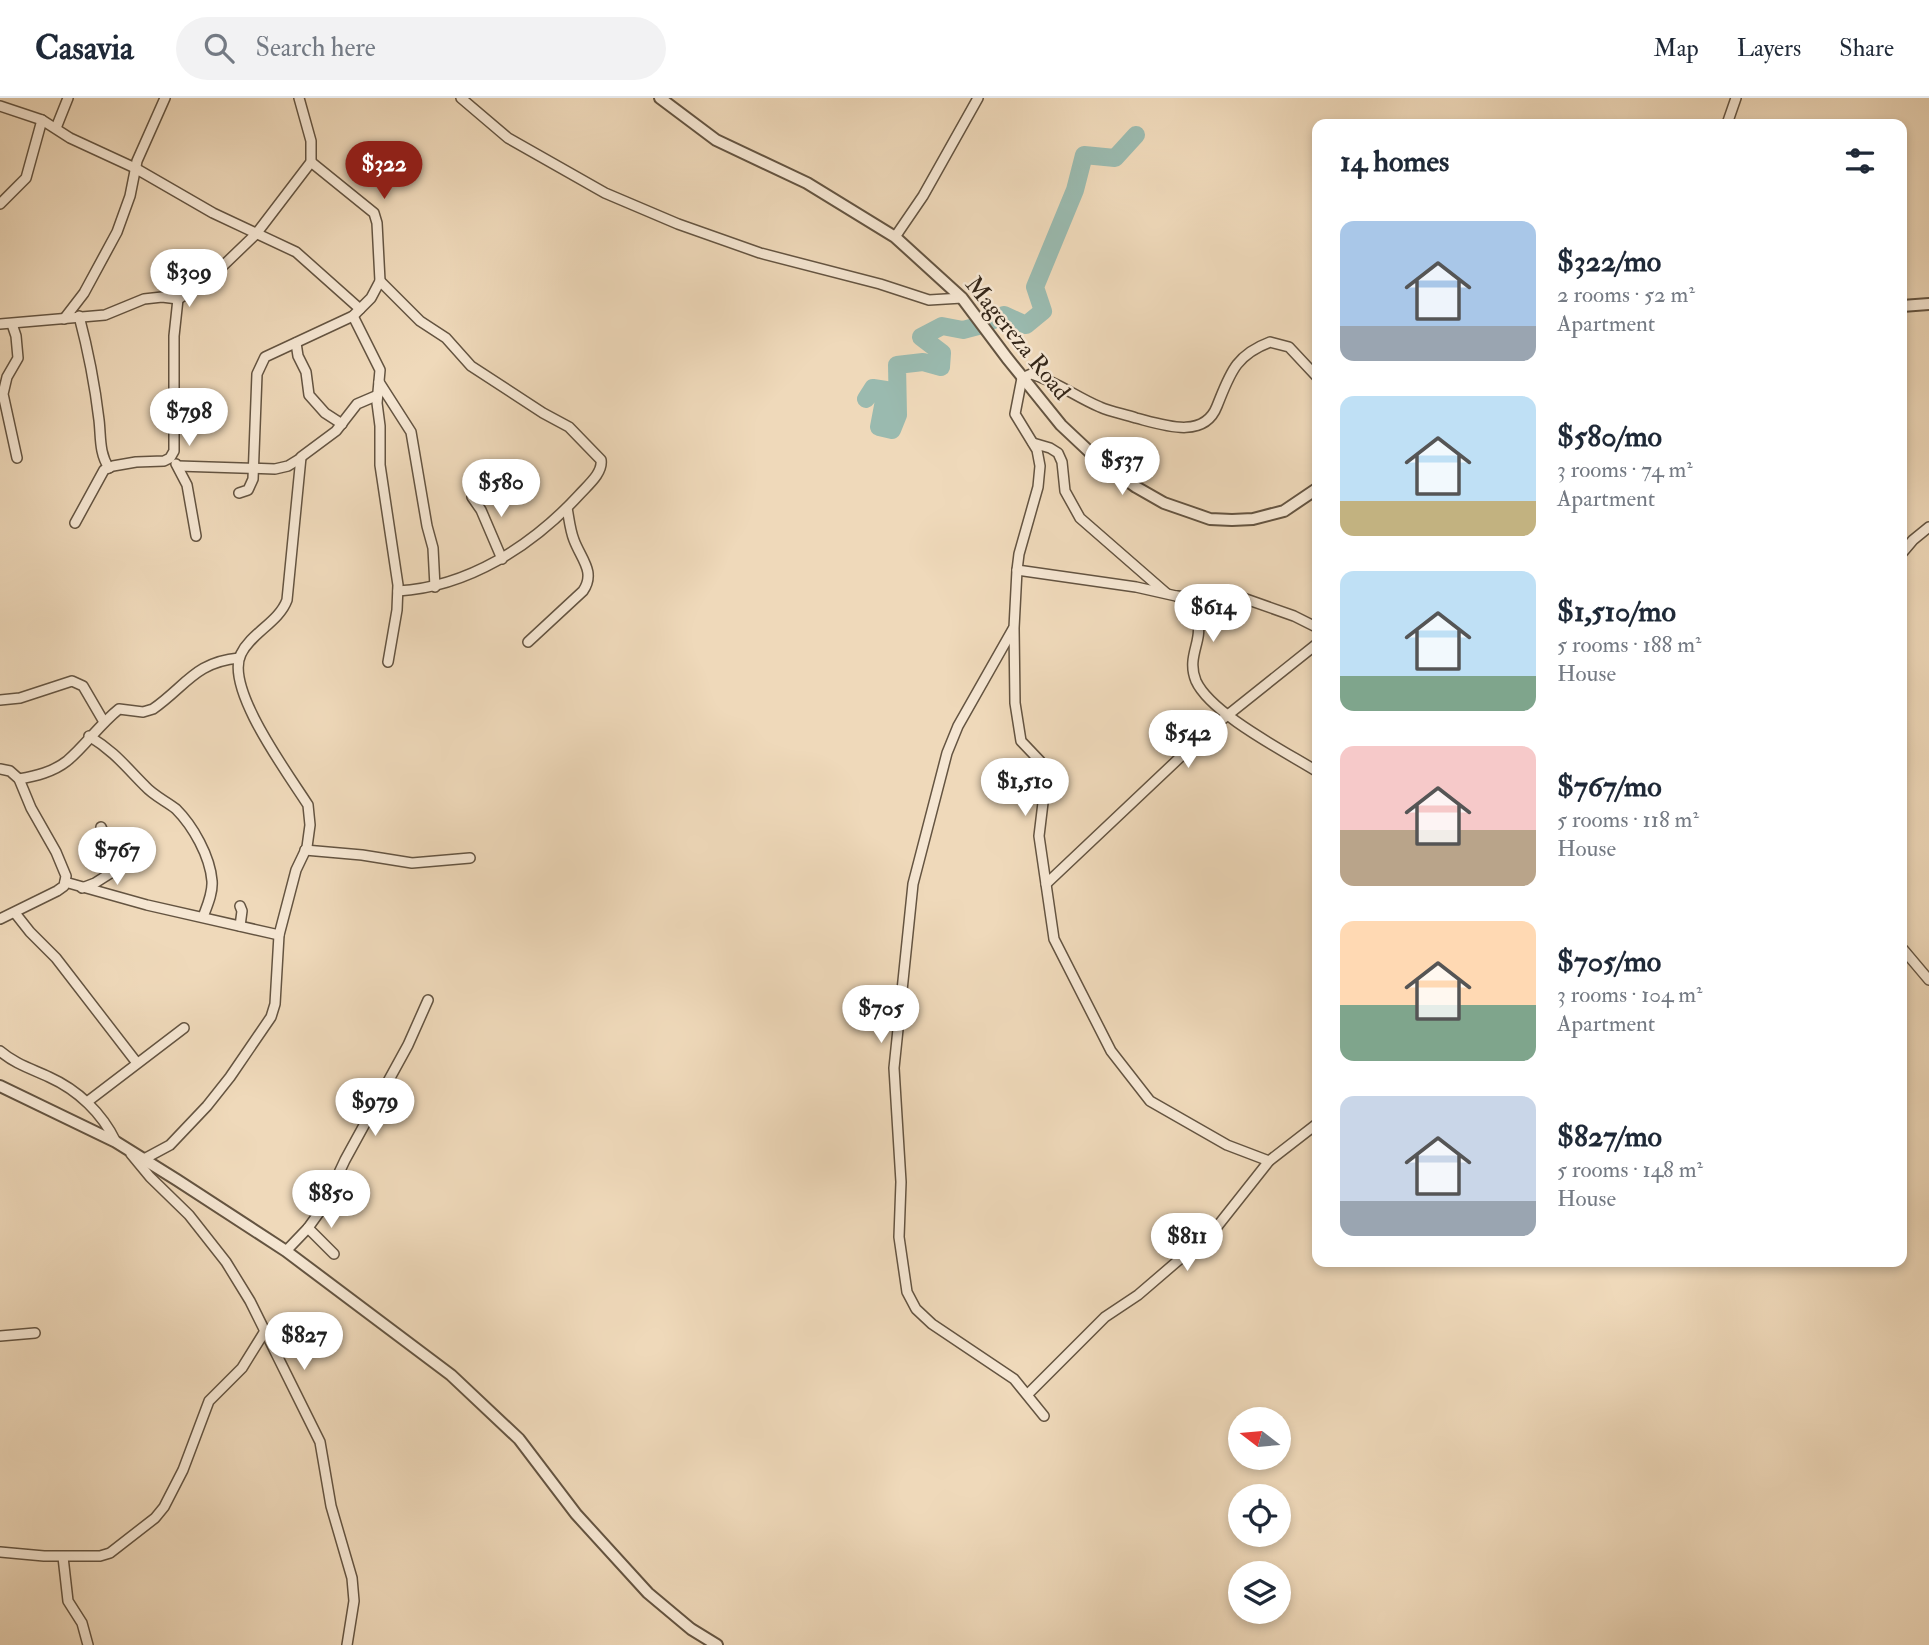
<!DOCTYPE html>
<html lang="en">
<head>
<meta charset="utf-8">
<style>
	:root { --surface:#fff; --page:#f2f2f3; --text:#1f2937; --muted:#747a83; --line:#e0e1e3; --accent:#8f2418 }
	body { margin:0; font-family:"IM FELL Double Pica",serif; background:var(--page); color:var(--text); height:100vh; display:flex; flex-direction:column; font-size:26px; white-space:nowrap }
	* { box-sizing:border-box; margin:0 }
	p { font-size:23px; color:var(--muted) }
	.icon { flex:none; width:38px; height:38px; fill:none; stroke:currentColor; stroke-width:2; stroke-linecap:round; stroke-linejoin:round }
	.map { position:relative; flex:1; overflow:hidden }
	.sheet { position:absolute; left:1312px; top:21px; width:595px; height:1148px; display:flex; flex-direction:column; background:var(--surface); border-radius:14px; box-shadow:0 4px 10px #0003 }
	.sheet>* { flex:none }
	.needle { width:46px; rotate:286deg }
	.fabs { position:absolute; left:1228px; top:1309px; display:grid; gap:14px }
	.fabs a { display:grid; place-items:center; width:63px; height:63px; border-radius:50%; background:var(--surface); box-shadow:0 4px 10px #0003; font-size:35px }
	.price { position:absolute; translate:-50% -60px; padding:0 16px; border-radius:24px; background:#fff; color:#222; font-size:23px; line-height:46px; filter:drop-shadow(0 2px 4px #0008) }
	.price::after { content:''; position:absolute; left:50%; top:42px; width:21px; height:16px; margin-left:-10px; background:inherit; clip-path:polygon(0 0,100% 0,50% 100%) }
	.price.selected { background:var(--accent); color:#fff }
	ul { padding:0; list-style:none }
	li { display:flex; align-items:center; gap:21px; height:175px; padding:0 28px }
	li span { display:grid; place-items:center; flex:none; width:196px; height:140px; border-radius:14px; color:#555 }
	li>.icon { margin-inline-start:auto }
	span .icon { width:84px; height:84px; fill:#fffc; stroke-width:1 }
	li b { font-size:30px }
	h2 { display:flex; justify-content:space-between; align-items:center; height:84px; padding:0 28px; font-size:30px }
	header { display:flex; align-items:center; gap:42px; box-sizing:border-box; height:98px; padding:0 35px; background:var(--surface); border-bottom:2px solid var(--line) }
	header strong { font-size:33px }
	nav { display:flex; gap:38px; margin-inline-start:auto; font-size:24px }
	.search { width:490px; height:63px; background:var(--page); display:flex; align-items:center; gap:18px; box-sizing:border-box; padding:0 24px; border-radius:38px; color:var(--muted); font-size:26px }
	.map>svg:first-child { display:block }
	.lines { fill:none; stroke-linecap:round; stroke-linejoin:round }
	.river { stroke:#9abaaf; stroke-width:18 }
	.minor-casing { stroke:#645441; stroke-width:12 }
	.tertiary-casing { stroke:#645441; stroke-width:14 }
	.minor { stroke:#f5e6d2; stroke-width:9 }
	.tertiary { stroke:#f5e6d2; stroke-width:10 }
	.labels { text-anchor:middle; stroke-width:5; stroke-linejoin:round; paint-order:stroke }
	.street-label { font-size:24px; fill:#352719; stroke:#f5e6d2 }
</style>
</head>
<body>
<header>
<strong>Casavia</strong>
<div class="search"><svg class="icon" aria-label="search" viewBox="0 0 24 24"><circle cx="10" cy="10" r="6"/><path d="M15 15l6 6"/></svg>Search here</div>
<nav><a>Map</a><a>Layers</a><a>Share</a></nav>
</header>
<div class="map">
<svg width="1929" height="1547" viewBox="0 0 1929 1547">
	<rect width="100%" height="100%" fill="#efd9ba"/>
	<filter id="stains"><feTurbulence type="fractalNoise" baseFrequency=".00286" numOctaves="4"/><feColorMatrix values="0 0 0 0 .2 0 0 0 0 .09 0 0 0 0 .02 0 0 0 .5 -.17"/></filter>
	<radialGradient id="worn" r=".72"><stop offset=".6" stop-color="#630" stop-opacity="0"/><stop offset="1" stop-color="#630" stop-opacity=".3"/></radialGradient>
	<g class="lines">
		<path class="river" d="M866 301 873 290 886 292 879 329 892 332 898 317 897 267 923 264 941 269 942 255 921 239 942 228 963 232 982 227 1004 217 1026 227 1043 213 1035 189 1075 92 1084 57 1115 60 1136 37"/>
		<g class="minor-casing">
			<g id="minor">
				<path d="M461 0 508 40 605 95 678 126 760 155 880 186 929 202 962 200"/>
				<path d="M0 8 42 22 70 40 135 70 213 115 296 154 360 211"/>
				<path d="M1727 26 1736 0"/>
				<path d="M56 30 68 0"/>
				<path d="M0 106 26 80 42 22"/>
				<path d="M895 139 923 98 978 0"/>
				<path d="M380 183 420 223 446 240 471 268 543 315 569 329 601 362C603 375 588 387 579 397 532 448 468 489 398 493"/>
				<path d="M79 218C88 252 95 288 99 322 101 339 99 355 109 370"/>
				<path d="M353 218 380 272 377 305 380 328V367L398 487 397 512 388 564"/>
				<path d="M64 221 84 195 117 134 130 98 137 63 165 0"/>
				<path d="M0 226 105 217 144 201 162 199 178 201 204 186 256 136 311 64V43L299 0"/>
				<path d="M12 226 16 238 18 260 7 279 3 296 17 360"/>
				<path d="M296 245 298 258 306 274 309 297 325 315 342 326"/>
				<path d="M379 284 411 334 427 428 433 450 435 489"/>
				<path d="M1033 345 1050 350 1058 355 1062 364 1065 393 1080 420 1166 495"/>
				<path d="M176 366 187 387 196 438"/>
				<path d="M178 368 275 371 288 368 301 360"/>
				<path d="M239 395 248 392 253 381 257 276 265 259 353 218 371 200 380 183 377 125 374 115 311 64"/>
				<path d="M472 399 481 412 502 461"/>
				<path d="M75 425 104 372 113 368 136 364 164 363 170 360 174 353V238L178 201"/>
				<path d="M1902 455 1913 442 1929 429"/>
				<path d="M1017 472 1136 489 1176 498 1243 500 1294 518 1318 530"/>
				<path d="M1177 498C1221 532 1182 549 1196 583 1211 616 1286 654 1318 674"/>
				<path d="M1013 531 958 628 947 655 913 786 894 970 901 1084 899 1139 907 1194 916 1211 932 1226 1014 1281 1044 1318"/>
				<path d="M528 544 583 493C596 474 581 461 574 442 570 432 569 420 567 410"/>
				<path d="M0 602 20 600 72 583 83 588 104 624"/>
				<path d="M89 638C115 654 125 668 145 688 154 698 166 703 176 711 193 728 210 758 212 783 213 795 207 808 203 819"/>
				<path d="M0 671 10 673 19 681 31 710 56 754 66 778 64 788 57 793 0 821"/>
				<path d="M19 681C36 678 53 674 67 663 85 648 99 627 119 611L143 614 153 611C186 588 195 564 239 560"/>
				<path d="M101 729 119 770"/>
				<path d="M305 752 362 757 412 765 470 760"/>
				<path d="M65 784 147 807 279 837"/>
				<path d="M1046 786 1209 632 1318 545"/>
				<path d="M82 790 95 785 139 757"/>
				<path d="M240 808 242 813 240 828"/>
				<path d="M15 815 30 834 56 860 137 965"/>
				<path d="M1902 850 1929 882"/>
				<path d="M0 953C15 966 32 971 49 979 78 992 102 1015 116 1044"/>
				<path d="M87 1004 184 930"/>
				<path d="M131 1056 150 1079 189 1117 226 1164 250 1203 320 1344 331 1408 352 1480 354 1503 347 1547"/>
				<path d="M144 1061 170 1047 207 1008 230 979 271 919 275 906 279 837 296 772 307 749 310 727 308 707C289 677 224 590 241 556 251 535 279 524 287 502L301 359 336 333 357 306 378 297"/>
				<path d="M1269 1063 1227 1047 1150 1003 1111 953 1054 841 1039 738 1045 688 1044 672 1040 663 1021 643 1015 605 1014 530 1017 472 1019 456 1038 389 1040 368 1037 352 1015 316 1022 280 1031 276C1056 283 1076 299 1100 309 1111 314 1124 316 1136 320 1163 327 1204 342 1217 308 1230 276 1235 257 1270 244L1289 249 1318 280"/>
				<path d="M308 1130 334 1156"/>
				<path d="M286 1153 308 1130 323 1109 345 1062 408 947 428 902"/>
				<path d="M0 1238 35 1235"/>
				<path d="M1028 1296 1105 1219 1138 1197 1216 1130 1269 1063 1318 1025"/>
				<path d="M0 1454 44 1458H100L110 1455 155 1420 164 1409 183 1372 209 1303 242 1270 265 1233"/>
				<path d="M63 1459 68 1503 82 1525 88 1547"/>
			</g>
		</g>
		<g class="tertiary-casing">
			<g id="tertiary">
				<path d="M660 0 716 42 807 85 895 139 962 200 1007 260 1061 327 1094 358 1136 389 1164 405 1190 414 1210 421 1232 422 1253 421 1284 413 1318 390"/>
				<path d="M1902 208 1929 206"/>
				<path d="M0 988 116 1044 177 1082 286 1153 451 1277 519 1341 576 1416 648 1495 691 1531 717 1547"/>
			</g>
		</g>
		<use href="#minor" class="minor"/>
		<use href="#tertiary" class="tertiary"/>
	</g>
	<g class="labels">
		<g class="street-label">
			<text transform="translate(1018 240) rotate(51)" y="8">Magereza Road</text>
		</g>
	</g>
	<rect width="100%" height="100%" filter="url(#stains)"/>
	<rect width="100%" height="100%" fill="url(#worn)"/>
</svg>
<div class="fabs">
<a><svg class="needle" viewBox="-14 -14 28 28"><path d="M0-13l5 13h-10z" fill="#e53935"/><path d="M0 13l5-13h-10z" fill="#747a83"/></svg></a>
<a><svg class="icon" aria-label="locate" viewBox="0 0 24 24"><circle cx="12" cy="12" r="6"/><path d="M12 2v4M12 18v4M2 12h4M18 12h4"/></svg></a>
<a><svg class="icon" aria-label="layers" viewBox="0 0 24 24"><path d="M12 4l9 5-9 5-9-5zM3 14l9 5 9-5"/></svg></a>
</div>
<b class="price selected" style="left:384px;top:103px">$322</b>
<b class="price" style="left:189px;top:211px">$309</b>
<b class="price" style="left:189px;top:350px">$798</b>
<b class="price" style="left:1122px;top:399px">$537</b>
<b class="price" style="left:501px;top:421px">$580</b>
<b class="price" style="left:1213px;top:546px">$614</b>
<b class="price" style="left:1188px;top:672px">$542</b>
<b class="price" style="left:1025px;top:720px">$1,510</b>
<b class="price" style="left:117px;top:789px">$767</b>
<b class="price" style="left:881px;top:947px">$705</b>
<b class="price" style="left:375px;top:1040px">$979</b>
<b class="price" style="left:331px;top:1132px">$850</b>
<b class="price" style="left:1187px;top:1175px">$811</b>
<b class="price" style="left:304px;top:1274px">$827</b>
<section class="sheet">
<h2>14 homes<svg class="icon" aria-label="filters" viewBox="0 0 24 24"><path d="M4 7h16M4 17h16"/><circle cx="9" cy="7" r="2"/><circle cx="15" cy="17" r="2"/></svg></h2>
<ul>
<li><span style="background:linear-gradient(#a9c7e8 75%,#9aa5b1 0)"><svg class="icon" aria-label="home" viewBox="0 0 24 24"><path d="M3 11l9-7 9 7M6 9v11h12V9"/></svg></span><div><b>$322/mo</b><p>2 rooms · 52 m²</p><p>Apartment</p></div></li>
<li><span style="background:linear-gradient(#bfe0f5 75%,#c2b280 0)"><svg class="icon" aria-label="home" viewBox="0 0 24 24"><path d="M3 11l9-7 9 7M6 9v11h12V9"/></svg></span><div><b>$580/mo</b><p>3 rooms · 74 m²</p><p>Apartment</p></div></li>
<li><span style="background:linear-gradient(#bfe0f5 75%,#7fa58c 0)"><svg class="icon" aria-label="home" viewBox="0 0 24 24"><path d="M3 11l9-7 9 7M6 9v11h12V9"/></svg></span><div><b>$1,510/mo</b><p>5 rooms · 188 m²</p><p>House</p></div></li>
<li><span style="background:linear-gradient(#f6c9c9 60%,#b9a48a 0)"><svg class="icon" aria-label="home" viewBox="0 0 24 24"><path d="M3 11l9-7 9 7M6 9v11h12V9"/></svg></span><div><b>$767/mo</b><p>5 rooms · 118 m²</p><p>House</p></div></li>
<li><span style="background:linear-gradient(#ffd9b3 60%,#7fa58c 0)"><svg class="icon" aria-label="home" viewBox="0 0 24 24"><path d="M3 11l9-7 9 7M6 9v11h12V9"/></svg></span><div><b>$705/mo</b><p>3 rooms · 104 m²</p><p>Apartment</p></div></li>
<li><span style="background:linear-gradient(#c9d6e8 75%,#9aa5b1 0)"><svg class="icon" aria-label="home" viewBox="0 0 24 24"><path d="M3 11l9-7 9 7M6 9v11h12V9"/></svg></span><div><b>$827/mo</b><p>5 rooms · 148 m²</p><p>House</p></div></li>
</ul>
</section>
</div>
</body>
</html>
